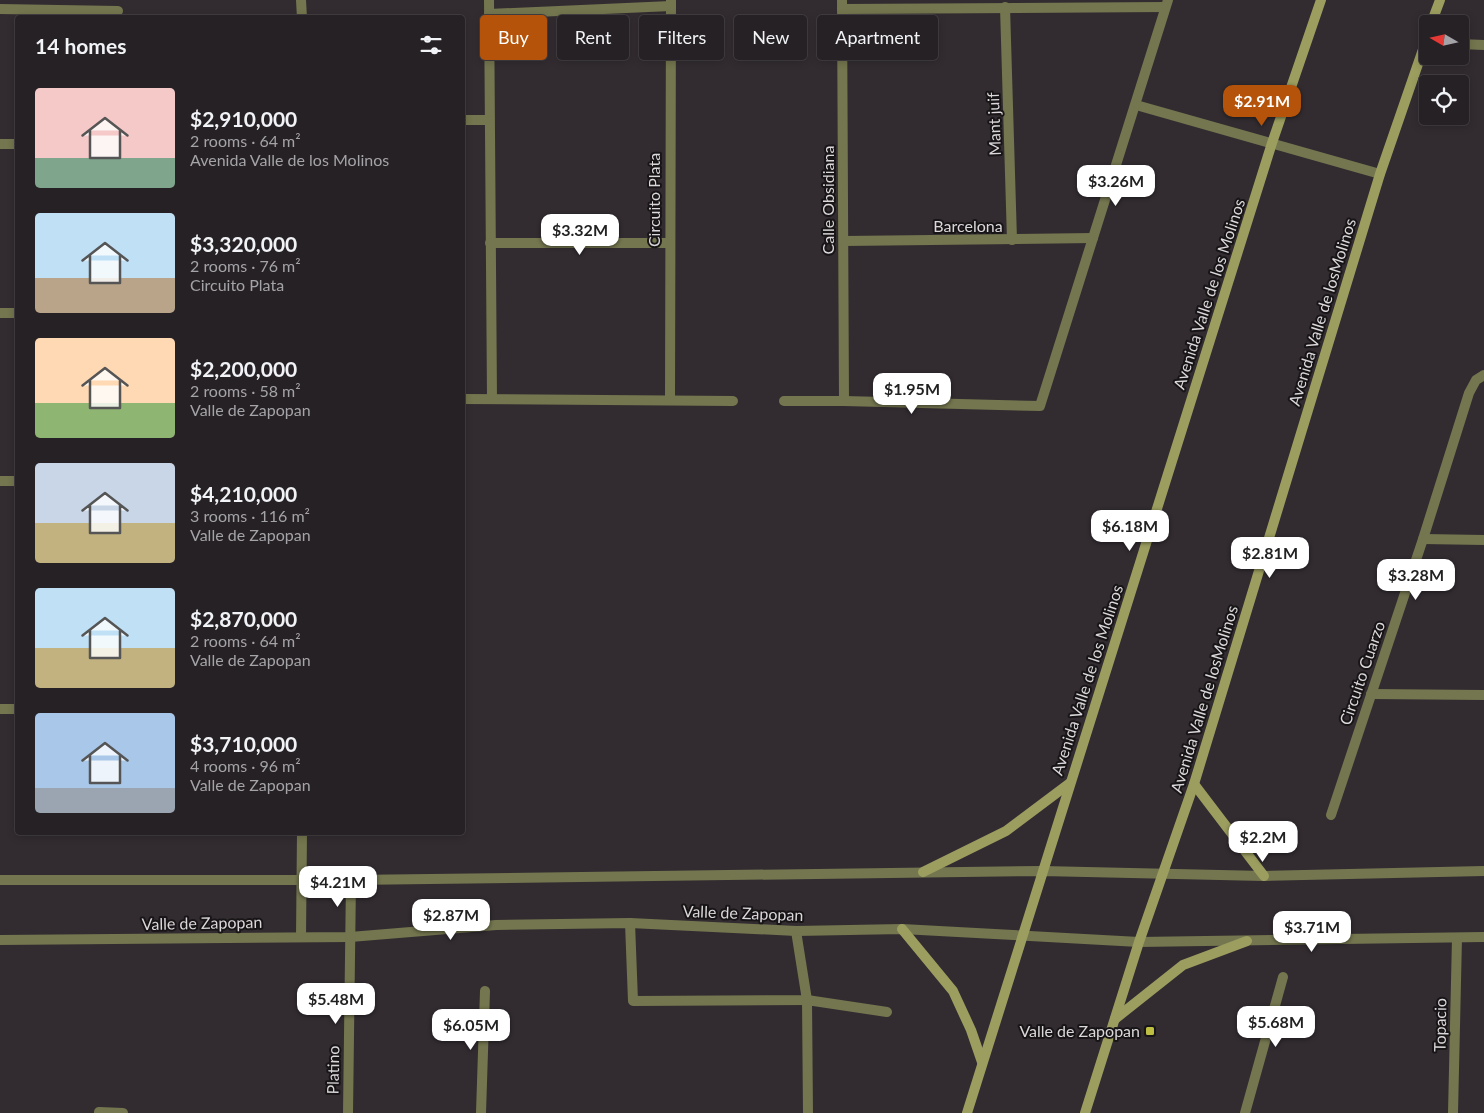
<!DOCTYPE html>
<html lang="en">
<head>
<meta charset="utf-8">
<style>
	:root { --surface:#262125; --page:#322e32; --text:#f1f3f6; --muted:#a4a3a7; --line:#423e42; --accent:#b45309 }
	body { margin:0; font-family:Lato,sans-serif; background:var(--page); color:var(--text); height:100vh; display:flex; flex-direction:column; font-size:19px; white-space:nowrap }
	* { box-sizing:border-box; margin:0 }
	p { font-size:16px; color:var(--muted) }
	.icon { flex:none; width:28px; height:28px; fill:none; stroke:currentColor; stroke-width:2; stroke-linecap:round; stroke-linejoin:round }
	.map { position:relative; flex:1; overflow:hidden }
	.panel { position:absolute; left:15px; top:15px; width:450px; height:820px; display:flex; flex-direction:column; background:var(--surface); border-radius:5px; box-shadow:0 2px 8px #0003,0 0 0 1px var(--line) }
	.panel>* { flex:none }
	.hud { position:absolute; left:480px; top:15px; width:475px; height:45px; display:flex; gap:10px }
	.needle { width:32px; rotate:279deg }
	.controls { position:absolute; left:1419px; top:15px; display:grid; gap:10px }
	.controls a { display:grid; place-items:center; width:50px; height:50px; border-radius:5px; background:var(--surface); box-shadow:0 2px 8px #0003,0 0 0 1px var(--line); font-size:25px }
	.price { position:absolute; translate:-50% -42px; padding:0 11px; border-radius:10px; background:#fff; color:#222; font-size:16px; line-height:32px; filter:drop-shadow(0 1px 2px #0008) }
	.price::after { content:''; position:absolute; left:50%; top:30px; width:15px; height:11px; margin-left:-8px; background:inherit; clip-path:polygon(0 0,100% 0,50% 100%) }
	.price.active { background:var(--accent); color:#fff }
	ul { padding:0; list-style:none }
	li { display:flex; align-items:center; gap:15px; height:125px; padding:0 20px }
	li span { display:grid; place-items:center; flex:none; width:140px; height:100px; border-radius:5px; color:#555 }
	li>.icon { margin-inline-start:auto }
	span .icon { width:60px; height:60px; fill:#fffc; stroke-width:1 }
	li b { font-size:21px }
	h2 { display:flex; justify-content:space-between; align-items:center; height:60px; padding:0 20px; font-size:21px }
	.chip { padding:0 18px; border-radius:5px; background:var(--surface); box-shadow:0 2px 8px #0003,0 0 0 1px var(--line); font-size:18px; line-height:45px }
	.chip.active { background:var(--accent); color:#fff }
	.map>svg:first-child { display:block }
	.lines { fill:none; stroke-linecap:round; stroke-linejoin:round }
	.lane { stroke:#74764f; stroke-width:10 }
	.street { stroke:#74764f; stroke-width:10 }
	.secondary { stroke:#9c9e5f; stroke-width:10 }
	.poi-dot { fill:#bebf42; stroke:#181517; stroke-width:2 }
	.labels { text-anchor:middle; stroke-width:4; stroke-linejoin:round; paint-order:stroke }
	.street-label { font-size:16px; fill:#dbd7da; stroke:#181517 }
	.poi-label { font-size:16px; fill:#dbd7da; stroke:#181517; text-anchor:end }
</style>
</head>
<body>
<div class="map">
<svg width="1484" height="1113" viewBox="0 0 1484 1113">
	<rect width="100%" height="100%" fill="#322c31"/>
	<g class="lines">
		<g class="lane">
			<path d="M1460 44 1484 45"/>
			<path d="M630 923 633 1001 807 1000 796 931"/>
			<path d="M808 1113 807 1000 887 1012"/>
		</g>
		<g class="street">
			<path d="M301 0 302 18"/>
			<path d="M489 0 492 399"/>
			<path d="M842 0 844 401"/>
			<path d="M1005 7 1012 240"/>
			<path d="M0 9 118 11"/>
			<path d="M842 9 1165 7"/>
			<path d="M489 14 671 6"/>
			<path d="M1136 105 1380 174"/>
			<path d="M462 120H488"/>
			<path d="M0 144H18"/>
			<path d="M844 241 1093 238"/>
			<path d="M490 243H669"/>
			<path d="M0 313H18"/>
			<path d="M462 399 733 401"/>
			<path d="M670 400 671 0"/>
			<path d="M784 401H844L1040 406 1168 0"/>
			<path d="M0 481H18"/>
			<path d="M1423 539 1484 540"/>
			<path d="M1371 694 1484 695"/>
			<path d="M0 709H18"/>
			<path d="M1331 815 1423 539 1469 393 1476 380 1484 375"/>
			<path d="M0 880H351L1042 871 1264 876 1484 871"/>
			<path d="M301 937 302 832"/>
			<path d="M0 940 350 937 496 925 630 923 796 931 902 929 1139 942 1484 937"/>
			<path d="M99 1112 123 1113"/>
			<path d="M348 1113 351 880"/>
			<path d="M481 1113 485 991"/>
			<path d="M1245 1113 1283 977"/>
			<path d="M1453 1113 1457 938"/>
		</g>
		<g class="secondary">
			<path d="M1431 24 1440 0"/>
			<path d="M1194 784 1264 876"/>
			<path d="M923 872 1006 831 1070 783"/>
			<path d="M902 929 953 991 971 1030 982 1062"/>
			<path d="M1115 1019 1183 965 1247 941"/>
			<path d="M967 1113 1272 143 1321 0"/>
			<path d="M1085 1113 1139 942 1194 784 1380 174 1428 35"/>
		</g>
	</g>
	<rect class="poi-dot" x="1145" y="1026" width="10" height="10" rx="2.5"/>
	<g class="labels">
		<g class="street-label">
			<text transform="translate(994 124) rotate(-92)" y="6">Mant juif</text>
			<text transform="translate(654 200) rotate(-90)" y="6">Circuito Plata</text>
			<text transform="translate(828 200) rotate(-90)" y="6">Calle Obsidiana</text>
			<text x="968" y="232">Barcelona</text>
			<text transform="translate(1209 294) rotate(-72)" y="6">Avenida Valle de los Molinos</text>
			<text transform="translate(1322 312) rotate(-73)" y="6">Avenida Valle de losMolinos</text>
			<text transform="translate(1362 673) rotate(-71)" y="6">Circuito Cuarzo</text>
			<text transform="translate(1087 680) rotate(-72)" y="6">Avenida Valle de los Molinos</text>
			<text transform="translate(1204 699) rotate(-73)" y="6">Avenida Valle de losMolinos</text>
			<text transform="translate(743 913) rotate(2)" y="6">Valle de Zapopan</text>
			<text transform="translate(202 923) rotate(-1)" y="6">Valle de Zapopan</text>
			<text transform="translate(1440 1025) rotate(-89)" y="6">Topacio</text>
			<text transform="translate(333 1070) rotate(-89)" y="6">Platino</text>
		</g>
		<g class="poi-label">
			<text x="1140" y="1037">Valle de Zapopan</text>
		</g>
	</g>
</svg>
<div class="controls">
<a><svg class="needle" viewBox="-14 -14 28 28"><path d="M0-13l5 13h-10z" fill="#e53935"/><path d="M0 13l5-13h-10z" fill="#a4a3a7"/></svg></a>
<a><svg class="icon" aria-label="locate" viewBox="0 0 24 24"><circle cx="12" cy="12" r="6"/><path d="M12 2v4M12 18v4M2 12h4M18 12h4"/></svg></a>
</div>
<b class="price active" style="left:1262px;top:127px">$2.91M</b>
<b class="price" style="left:1116px;top:207px">$3.26M</b>
<b class="price" style="left:580px;top:256px">$3.32M</b>
<b class="price" style="left:912px;top:415px">$1.95M</b>
<b class="price" style="left:1130px;top:552px">$6.18M</b>
<b class="price" style="left:1270px;top:579px">$2.81M</b>
<b class="price" style="left:1416px;top:601px">$3.28M</b>
<b class="price" style="left:1263px;top:863px">$2.2M</b>
<b class="price" style="left:338px;top:908px">$4.21M</b>
<b class="price" style="left:451px;top:941px">$2.87M</b>
<b class="price" style="left:1312px;top:953px">$3.71M</b>
<b class="price" style="left:336px;top:1025px">$5.48M</b>
<b class="price" style="left:1276px;top:1048px">$5.68M</b>
<b class="price" style="left:471px;top:1051px">$6.05M</b>
<div class="hud">
<a class="chip active">Buy</a>
<a class="chip">Rent</a>
<a class="chip">Filters</a>
<a class="chip">New</a>
<a class="chip">Apartment</a>
</div>
<section class="panel">
<h2>14 homes<svg class="icon" aria-label="filters" viewBox="0 0 24 24"><path d="M4 7h16M4 17h16"/><circle cx="9" cy="7" r="2"/><circle cx="15" cy="17" r="2"/></svg></h2>
<ul>
<li><span style="background:linear-gradient(#f6c9c9 70%,#7fa58c 0)"><svg class="icon" aria-label="home" viewBox="0 0 24 24"><path d="M3 11l9-7 9 7M6 9v11h12V9"/></svg></span><div><b>$2,910,000</b><p>2 rooms · 64 m²</p><p>Avenida Valle de los Molinos</p></div></li>
<li><span style="background:linear-gradient(#bfe0f5 65%,#b9a48a 0)"><svg class="icon" aria-label="home" viewBox="0 0 24 24"><path d="M3 11l9-7 9 7M6 9v11h12V9"/></svg></span><div><b>$3,320,000</b><p>2 rooms · 76 m²</p><p>Circuito Plata</p></div></li>
<li><span style="background:linear-gradient(#ffd9b3 65%,#8fb573 0)"><svg class="icon" aria-label="home" viewBox="0 0 24 24"><path d="M3 11l9-7 9 7M6 9v11h12V9"/></svg></span><div><b>$2,200,000</b><p>2 rooms · 58 m²</p><p>Valle de Zapopan</p></div></li>
<li><span style="background:linear-gradient(#c9d6e8 60%,#c2b280 0)"><svg class="icon" aria-label="home" viewBox="0 0 24 24"><path d="M3 11l9-7 9 7M6 9v11h12V9"/></svg></span><div><b>$4,210,000</b><p>3 rooms · 116 m²</p><p>Valle de Zapopan</p></div></li>
<li><span style="background:linear-gradient(#bfe0f5 60%,#c2b280 0)"><svg class="icon" aria-label="home" viewBox="0 0 24 24"><path d="M3 11l9-7 9 7M6 9v11h12V9"/></svg></span><div><b>$2,870,000</b><p>2 rooms · 64 m²</p><p>Valle de Zapopan</p></div></li>
<li><span style="background:linear-gradient(#a9c7e8 75%,#9aa5b1 0)"><svg class="icon" aria-label="home" viewBox="0 0 24 24"><path d="M3 11l9-7 9 7M6 9v11h12V9"/></svg></span><div><b>$3,710,000</b><p>4 rooms · 96 m²</p><p>Valle de Zapopan</p></div></li>
</ul>
</section>
</div>
</body>
</html>
